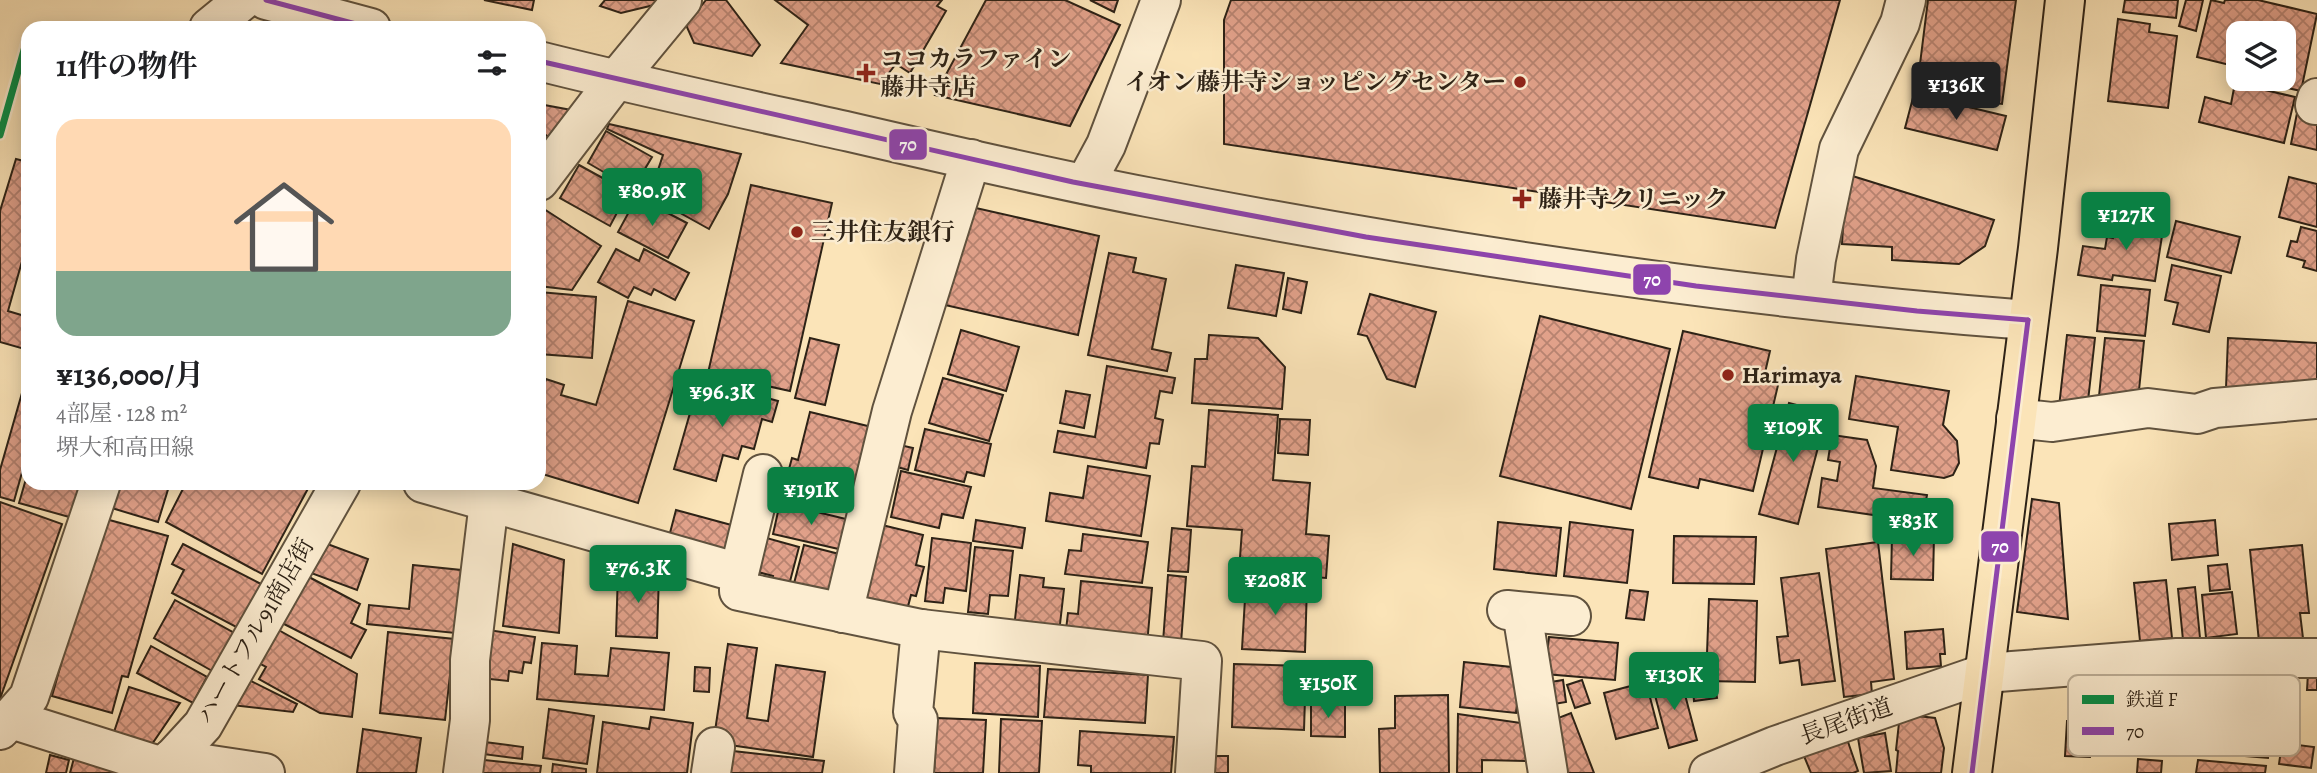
<!DOCTYPE html>
<html lang="ja">
<head>
<meta charset="utf-8">
<style>
	:root { --surface:#fff; --page:#f2f2f2; --text:#202124; --muted:#757577; --accent:#0b8043 }
	body { margin:0; font-family:Alegreya,"Noto Serif JP",serif; background:var(--page); color:var(--text); height:100vh; display:flex; flex-direction:column; font-size:26px; white-space:nowrap }
	* { box-sizing:border-box; margin:0 }
	p { font-size:23px; color:var(--muted) }
	.icon { flex:none; width:38px; height:38px; fill:none; stroke:currentColor; stroke-width:2; stroke-linecap:round; stroke-linejoin:round }
	.map { position:relative; flex:1; overflow:hidden }
	.details { position:absolute; left:21px; top:21px; width:525px; height:469px; display:flex; flex-direction:column; background:var(--surface); border-radius:21px; box-shadow:0 4px 18px #0003 }
	.details>* { flex:none }
	.fabs { position:absolute; left:2226px; top:21px; display:grid; gap:14px }
	.fabs a { display:grid; place-items:center; width:70px; height:70px; border-radius:14px; background:var(--surface); box-shadow:0 4px 18px #0003; font-size:35px }
	.price { position:absolute; translate:-50% -60px; padding:0 16px; border-radius:7px; background:var(--accent); color:#fff; font-size:23px; line-height:46px; filter:drop-shadow(0 2px 4px #0008) }
	.price::after { content:''; position:absolute; left:50%; top:42px; width:21px; height:16px; margin-left:-10px; background:inherit; clip-path:polygon(0 0,100% 0,50% 100%) }
	.price.on { background:#222; color:#fff }
	ul { padding:0; list-style:none }
	li { display:grid; align-content:center; gap:14px; height:371px; padding:0 35px }
	li span { display:grid; place-items:center; height:217px; border-radius:21px; color:#555 }
	li>.icon { margin-inline-start:auto }
	span .icon { width:126px; height:126px; fill:#fffc; stroke-width:1 }
	li b { font-size:30px }
	h2 { display:flex; justify-content:space-between; align-items:center; height:84px; padding:0 35px; font-size:30px }
	.map>svg:first-child { display:block }
	.building { fill:url(#building-cross-hatch); stroke:#2d2216; stroke-width:2 }
	.lines { fill:none; stroke-linecap:round; stroke-linejoin:round }
	.minor-casing { stroke:#60523e; stroke-width:42 }
	.tertiary-casing { stroke:#60523e; stroke-width:42 }
	.primary-casing { stroke:#2d2216; stroke-width:42 }
	.minor { stroke:#fcedd1; stroke-width:38 }
	.tertiary { stroke:#fcedd1; stroke-width:38 }
	.primary { stroke:#fbe4b8; stroke-width:38 }
	.bus-1-casing { stroke:#fcedd1; stroke-width:10 }
	.bus-1 { stroke:#8e44ad; stroke-width:5 }
	.rail-1-casing { stroke:#fcedd1; stroke-width:12 }
	.rail-1 { stroke:#028e46; stroke-width:7 }
	.poi-dot { fill:#8f2418; stroke:#fcedd1; stroke-width:2.5 }
	.labels { text-anchor:middle; stroke-width:5; stroke-linejoin:round; paint-order:stroke }
	.poi-label { font-size:24px; font-weight:bold; fill:#2d2216; stroke:#fcedd1; text-anchor:start }
	.street-label { font-size:24px; fill:#2d2216; stroke:#fcedd1 }
	.key { fill:#fcedd1; stroke:#beb099; stroke-width:2 }
	.key-label { font-size:19px; fill:#2d2216 }
	.line-badge { stroke:#fcedd1; stroke-width:2.5 }
	.badge-label { font-size:19px; text-anchor:middle; font-weight:bold; fill:#fff }
</style>
</head>
<body>
<div class="map">
<svg width="2317" height="773" viewBox="0 0 2317 773">
	<defs>
		<pattern id="building-cross-hatch" width="8" height="8" patternUnits="userSpaceOnUse" patternTransform="scale(1.75)"><rect width="8" height="8" fill="#e1a18a"/><path d="M0 0l8 8M0 8l8-8" fill="none" stroke="#b78370"/></pattern>
	</defs>
	<rect width="100%" height="100%" fill="#fbe4b8"/>
	<filter id="stains"><feTurbulence type="fractalNoise" baseFrequency=".00286" numOctaves="4"/><feColorMatrix values="0 0 0 0 .2 0 0 0 0 .09 0 0 0 0 .02 0 0 0 .5 -.17"/></filter>
	<radialGradient id="worn" r=".72"><stop offset=".6" stop-color="#630" stop-opacity="0"/><stop offset="1" stop-color="#630" stop-opacity=".3"/></radialGradient>
	<g class="building">
		<path d="M484 0H534L532 10Z"/>
		<path d="M605 0H661L658 4 621 13 600 6Z"/>
		<path d="M706 0H726L760 45 752 56 694 43 686 25Z"/>
		<path d="M775 0H942L937 6 946 11 910 73 896 64 880 84 781 63 808 25Z"/>
		<path d="M986 0H1065L1120 25 1070 126 935 95Z"/>
		<path d="M1090 0H1118L1114 12Z"/>
		<path d="M1231 0H1840L1775 228 1224 144V20Z"/>
		<path d="M1928 0H2016L2002 104 1938 96 1940 83 1918 80Z"/>
		<path d="M2125 0H2178L2176 18 2123 12Z"/>
		<path d="M2186 0H2203L2196 31 2179 26Z"/>
		<path d="M2211 0 2224 3 2225 0H2258L2317 14 2301 91 2248 79H2284V33H2238V67L2197 57Z"/>
		<path d="M2118 19 2150 24 2149 32 2177 36 2168 108 2108 101Z"/>
		<path d="M2235 83 2295 97 2284 143 2199 122 2205 97 2231 104Z"/>
		<path d="M1914 94 2006 116 1997 150 1905 128Z"/>
		<path d="M539 104 582 112 558 144 539 130Z"/>
		<path d="M2297 113 2317 118V150L2291 144Z"/>
		<path d="M609 124 741 154 728 194 709 229 639 190 657 173 663 155 607 129Z"/>
		<path d="M606 131 652 157 633 189 588 163Z"/>
		<path d="M16 159 28 162V240L8 311 28 317V350L0 342V211Z"/>
		<path d="M579 165 628 192 610 226 560 198Z"/>
		<path d="M1846 174 1994 220 1985 246 1959 264 1892 260V247L1842 244Z"/>
		<path d="M2289 177 2317 184V227L2279 217Z"/>
		<path d="M751 185 832 203 790 391 708 373Z"/>
		<path d="M637 197 687 223 668 258 618 232Z"/>
		<path d="M967 206 1099 236 1078 335 945 305Z"/>
		<path d="M544 209 601 246 572 290 539 286V217Z"/>
		<path d="M2117 216 2164 223 2155 281 2113 275 2112 280 2078 275 2083 246 2105 249 2107 237 2113 238Z"/>
		<path d="M2176 221 2240 237 2231 273 2167 257Z"/>
		<path d="M2301 227 2317 231V271L2303 267 2305 261 2287 256 2291 241 2297 242Z"/>
		<path d="M616 249 639 261 644 249 689 273 675 300 654 289 651 295 634 287 628 298 598 282Z"/>
		<path d="M1109 253 1136 258 1133 272 1166 279 1152 349 1171 353 1167 371 1088 355Z"/>
		<path d="M1236 265 1284 273 1276 316 1228 308Z"/>
		<path d="M2172 265 2221 276 2209 332 2173 324 2178 303 2165 300Z"/>
		<path d="M1288 278 1307 282 1301 313 1283 309Z"/>
		<path d="M2101 285 2150 290 2145 336 2097 331Z"/>
		<path d="M539 292 596 297 592 358 539 354Z"/>
		<path d="M1370 294 1436 312 1415 387 1387 379 1367 336 1358 334Z"/>
		<path d="M628 301 694 321 638 503 539 473V391L542 392 546 379 564 385 561 395 596 405Z"/>
		<path d="M1540 316 1670 349 1631 509 1500 476Z"/>
		<path d="M961 330 1019 347 1006 391 948 374Z"/>
		<path d="M1683 331 1770 351 1764 377 1779 381 1753 491 1700 479 1698 488 1649 477Z"/>
		<path d="M1209 335 1258 338 1285 367 1282 409 1192 403 1195 359H1207Z"/>
		<path d="M2067 335 2095 338 2087 410 2059 407Z"/>
		<path d="M810 338 839 345 825 405 795 398Z"/>
		<path d="M2105 338 2144 341 2138 400 2099 396Z"/>
		<path d="M2228 338 2317 343V393L2226 388Z"/>
		<path d="M1107 366 1175 378 1172 393 1160 391 1155 418 1163 420 1159 444 1150 443 1146 468 1054 452 1058 431 1095 437Z"/>
		<path d="M28 372V451L14 501 0 497V470Z"/>
		<path d="M1856 376 1949 391 1943 425 1957 441 1959 463 1953 475 1944 478 1891 470 1898 427 1849 419Z"/>
		<path d="M943 378 1003 395 989 441 929 423Z"/>
		<path d="M709 382 778 401 772 422 762 419 754 449 742 446 738 459 723 455 716 481 674 469 692 406 702 409Z"/>
		<path d="M1066 391 1090 395 1084 428 1060 423Z"/>
		<path d="M1789 403 1827 413 1798 524 1759 514Z"/>
		<path d="M1209 410 1278 415 1273 480 1310 483 1306 534 1329 536 1326 578 1239 571 1242 530 1187 526 1192 466 1205 467Z"/>
		<path d="M810 412 880 429 851 504 784 487 792 458 798 460Z"/>
		<path d="M1280 419 1310 420 1308 455 1278 453Z"/>
		<path d="M925 429 991 444 984 476 967 472 964 482 915 470Z"/>
		<path d="M1832 435 1867 440 1876 466 1873 488 1927 495 1922 522 1818 507 1822 478 1837 481 1840 462 1828 460Z"/>
		<path d="M891 443 913 448 908 470 886 464Z"/>
		<path d="M1088 466 1150 476 1141 536 1046 521 1050 493 1083 498Z"/>
		<path d="M901 471 971 487 963 518 942 514 939 528 891 517Z"/>
		<path d="M28 472V483H91L80 520 19 503Z"/>
		<path d="M112 483H170L158 522 105 506Z"/>
		<path d="M186 483H311L262 574 166 522Z"/>
		<path d="M2032 499 2059 503 2068 619 2017 612Z"/>
		<path d="M0 502 62 524 0 699Z"/>
		<path d="M780 503 850 520 843 550 773 534Z"/>
		<path d="M676 510 735 526 725 564 666 548Z"/>
		<path d="M102 518 168 536 128 677 122 676 112 713 52 696Z"/>
		<path d="M976 520 1025 528 1022 548 973 541Z"/>
		<path d="M2215 520 2218 555 2172 560 2169 524Z"/>
		<path d="M1498 522 1561 528 1556 576 1494 569Z"/>
		<path d="M1570 522 1633 530 1627 583 1564 576Z"/>
		<path d="M882 525 923 535 916 565 924 567 916 596 911 595 905 618 861 607Z"/>
		<path d="M1172 528 1191 530 1188 572 1168 571Z"/>
		<path d="M1083 534 1148 542 1142 583 1065 574 1069 550 1081 551Z"/>
		<path d="M759 536 799 547 788 589 771 585 773 576 750 570Z"/>
		<path d="M1674 536 1756 537 1754 584 1673 583Z"/>
		<path d="M1892 536H1934L1933 580 1891 579Z"/>
		<path d="M932 538 971 543 966 591 945 588 943 603 925 601Z"/>
		<path d="M322 542 368 559 357 590 311 573Z"/>
		<path d="M1878 542 1894 679 1871 682 1872 694 1844 697 1826 549Z"/>
		<path d="M183 544 261 584 238 628 172 593 184 570 172 564Z"/>
		<path d="M513 544 564 560 559 633 503 626Z"/>
		<path d="M804 545 847 556 838 591 791 595Z"/>
		<path d="M2302 545 2309 613H2300L2303 638 2259 642 2250 550Z"/>
		<path d="M975 547 1013 551 1008 596 990 595 988 614 968 612Z"/>
		<path d="M2227 564 2230 589 2210 591 2208 566Z"/>
		<path d="M413 565 461 570 455 633 367 624 369 605 409 609Z"/>
		<path d="M618 572 659 574 657 638 616 636Z"/>
		<path d="M1819 573 1835 681 1802 685 1799 660 1780 663 1777 637 1788 636 1781 578Z"/>
		<path d="M1020 575 1044 578 1043 587 1064 589 1059 633 1014 628Z"/>
		<path d="M1168 575 1186 577 1181 643 1163 642Z"/>
		<path d="M307 576 360 604 351 623 366 630 351 658 282 623Z"/>
		<path d="M2166 580 2172 638 2140 641 2134 583Z"/>
		<path d="M1081 581 1152 588 1147 645 1065 638 1068 613 1078 614Z"/>
		<path d="M1246 582 1307 585 1305 652 1242 649Z"/>
		<path d="M2195 587 2200 638 2183 640 2178 589Z"/>
		<path d="M1630 590 1648 592 1644 620 1626 618Z"/>
		<path d="M2232 592 2237 634 2206 638 2202 595Z"/>
		<path d="M1709 599 1757 601 1755 682 1706 681Z"/>
		<path d="M175 600 236 634 214 672 154 638Z"/>
		<path d="M275 628 357 674 352 717 320 713 259 679 266 667 257 662Z"/>
		<path d="M1943 629 1945 654H1940L1941 666 1907 669 1905 632Z"/>
		<path d="M488 630 535 637 531 663 524 662 522 673 509 671 508 681 481 678Z"/>
		<path d="M388 632 454 639 445 720 380 713Z"/>
		<path d="M1549 637 1618 643 1615 680 1545 674Z"/>
		<path d="M542 643 577 646 575 674 608 676 611 648 669 653 664 710 537 699Z"/>
		<path d="M728 644 757 648 747 718 768 721 776 665 825 672 813 757 723 744 715 731Z"/>
		<path d="M151 646 207 677 193 703 137 673Z"/>
		<path d="M1464 662 1521 668 1516 713 1460 707Z"/>
		<path d="M975 663 1040 666 1038 717 973 713Z"/>
		<path d="M1234 664 1306 666 1304 730 1232 727Z"/>
		<path d="M695 667 710 668 709 692 694 691Z"/>
		<path d="M1048 669 1148 675 1145 723 1044 717Z"/>
		<path d="M2308 673H2317V690H2307Z"/>
		<path d="M1680 676 1697 740 1669 748 1652 684Z"/>
		<path d="M245 678 297 704 293 712 231 705Z"/>
		<path d="M1563 680 1566 702 1548 705 1545 683Z"/>
		<path d="M1582 680 1590 703 1575 708 1567 685Z"/>
		<path d="M1646 682 1658 728 1616 739 1604 693Z"/>
		<path d="M1715 685 1717 698 1694 701 1693 688Z"/>
		<path d="M129 687 180 703 150 747 113 735Z"/>
		<path d="M2166 691 2273 699 2268 758 2161 749Z"/>
		<path d="M1448 695 1449 773H1380L1379 729 1395 728V696Z"/>
		<path d="M1311 704 1345 705V737L1311 736Z"/>
		<path d="M549 709 594 716 587 764 543 758Z"/>
		<path d="M1571 713 1594 773H1562L1543 724Z"/>
		<path d="M1458 714 1527 724V761L1482 760V773H1457Z"/>
		<path d="M1900 714 1935 718 1944 748 1941 773H1896L1898 751 1896 750Z"/>
		<path d="M651 717 693 723 687 773H597L603 722 649 729Z"/>
		<path d="M937 718 986 720 983 773H934Z"/>
		<path d="M1001 719 1042 721 1039 773H999Z"/>
		<path d="M2067 721 2092 722 2090 757 2065 756Z"/>
		<path d="M363 729 421 738 416 773H357Z"/>
		<path d="M1080 731 1174 737 1171 773H1091V766L1078 765Z"/>
		<path d="M1885 733 1891 771 1864 773 1858 738Z"/>
		<path d="M1847 739 1858 771 1853 773H1811L1804 756Z"/>
		<path d="M477 741 523 747 522 759 475 753Z"/>
		<path d="M2282 743 2314 747 2311 768 2279 764Z"/>
		<path d="M733 751 824 761 822 773H730Z"/>
		<path d="M50 755 69 760 66 773H46Z"/>
		<rect x="1206" y="756" width="22" height="17"/>
		<path d="M74 758 126 773H70Z"/>
		<path d="M475 759 541 766 540 773H474Z"/>
		<path d="M2138 759 2162 761 2161 773H2137Z"/>
		<path d="M2198 760 2266 766 2265 773H2196Z"/>
		<path d="M553 764 586 769V773H552Z"/>
	</g>
	<g class="lines">
		<g class="minor-casing">
			<g id="minor">
				<path d="M266 0 371 28"/>
				<path d="M209 28 243 0"/>
				<path d="M2315 105 2317 98"/>
				<path d="M539 181 616 80 682 0"/>
				<path d="M1085 184 1106 145 1161 0"/>
				<path d="M1811 299 1816 259 1839 149 1900 23 1906 0"/>
				<path d="M2016 418 2052 422 2148 408 2197 414 2215 408 2317 399"/>
				<path d="M423 483 739 573V591L921 629 1202 661 1195 773"/>
				<path d="M739 573 763 474"/>
				<path d="M1507 610 1571 616"/>
				<path d="M1522 612 1548 773"/>
				<path d="M843 613 892 411 971 159"/>
				<path d="M11 719 163 767"/>
				<path d="M0 730 29 697 101 483"/>
				<path d="M171 759 265 773"/>
				<path d="M159 773 203 725 341 483"/>
				<path d="M463 773 470 720V660L489 502"/>
				<path d="M711 773 715 747"/>
				<path d="M914 773 918 720 913 712 921 629"/>
				<path d="M1709 773 1775 746 1986 673 2177 658H2317"/>
			</g>
		</g>
		<g class="tertiary-casing">
			<path id="tertiary" d="M539 61C642 87 746 109 850 132 949 155 1048 178 1147 197 1438 253 1733 298 2028 320"/>
		</g>
		<g class="primary-casing">
			<path id="primary" d="M1972 773 2038 248 2065 0"/>
		</g>
		<use href="#minor" class="minor"/>
		<use href="#tertiary" class="tertiary"/>
		<use href="#primary" class="primary"/>
		<g class="bus-1-casing">
			<g id="bus-1">
				<path d="M266 0 371 28"/>
				<path d="M539 61 1073 182 1366 237 1696 286 1917 311 2028 320"/>
				<path d="M1972 773 2028 320"/>
			</g>
		</g>
		<use href="#bus-1" class="bus-1"/>
		<g class="rail-1-casing">
			<path id="rail-1" d="M0 135 28 36"/>
		</g>
		<use href="#rail-1" class="rail-1"/>
	</g>
	<g class="poi-dot">
		<path d="M862.5 62.5h7v7h7v7h-7v7h-7v-7h-7v-7h7z"/>
		<circle cx="1520" cy="82" r="7"/>
		<path d="M1518.5 188.5h7v7h7v7h-7v7h-7v-7h-7v-7h7z"/>
		<circle cx="797" cy="232" r="7"/>
		<circle cx="1728" cy="375" r="7"/>
	</g>
	<g class="labels">
		<g class="poi-label">
			<text x="880" y="67">ココカラファイン<tspan x="880" dy="28">藤井寺店</tspan></text>
			<text x="1506" y="90" text-anchor="end">イオン藤井寺ショッピングセンター</text>
			<text x="1538" y="207">藤井寺クリニック</text>
			<text x="811" y="240">三井住友銀行</text>
			<text x="1742" y="383">Harimaya</text>
		</g>
		<g class="street-label">
			<text transform="translate(255 631) rotate(-60)" y="8">ハートフル91商店街</text>
			<text transform="translate(1846 721) rotate(-19)" y="8">長尾街道</text>
		</g>
	</g>
	<rect x="2068" y="675" width="232" height="81" rx="10" class="key"/>
	<rect x="2082" y="695" width="32" height="9" fill="#028e46"/>
	<rect x="2082" y="727" width="32" height="8" fill="#8e44ad"/>
	<g class="key-label">
		<text x="2126" y="706">鉄道 F</text>
		<text x="2126" y="738">70</text>
	</g>
	<g class="line-badge">
		<rect x="888" y="128" width="40" height="33" rx="7" fill="#8e44ad"/>
		<rect x="1632" y="263" width="40" height="33" rx="7" fill="#8e44ad"/>
		<rect x="1980" y="530" width="40" height="33" rx="7" fill="#8e44ad"/>
	</g>
	<g class="badge-label">
		<text x="908" y="151">70</text>
		<text x="1652" y="286">70</text>
		<text x="2000" y="553">70</text>
	</g>
	<rect width="100%" height="100%" filter="url(#stains)"/>
	<rect width="100%" height="100%" fill="url(#worn)"/>
</svg>
<div class="fabs">
<a><svg class="icon" aria-label="layers" viewBox="0 0 24 24"><path d="M12 4l9 5-9 5-9-5zM3 14l9 5 9-5"/></svg></a>
</div>
<b class="price on" style="left:1956px;top:122px">¥136K</b>
<b class="price" style="left:652px;top:228px">¥80.9K</b>
<b class="price" style="left:2126px;top:252px">¥127K</b>
<b class="price" style="left:722px;top:429px">¥96.3K</b>
<b class="price" style="left:1793px;top:464px">¥109K</b>
<b class="price" style="left:811px;top:527px">¥191K</b>
<b class="price" style="left:1913px;top:558px">¥83K</b>
<b class="price" style="left:638px;top:605px">¥76.3K</b>
<b class="price" style="left:1275px;top:617px">¥208K</b>
<b class="price" style="left:1674px;top:712px">¥130K</b>
<b class="price" style="left:1328px;top:720px">¥150K</b>
<section class="details">
<h2>11件の物件<svg class="icon" aria-label="filters" viewBox="0 0 24 24"><path d="M4 7h16M4 17h16"/><circle cx="9" cy="7" r="2"/><circle cx="15" cy="17" r="2"/></svg></h2>
<ul>
<li><span style="background:linear-gradient(#ffd9b3 70%,#7fa58c 0)"><svg class="icon" aria-label="home" viewBox="0 0 24 24"><path d="M3 11l9-7 9 7M6 9v11h12V9"/></svg></span><div><b>¥136,000/月</b><p>4部屋 · 128 m²</p><p>堺大和高田線</p></div></li>
</ul>
</section>
</div>
</body>
</html>
